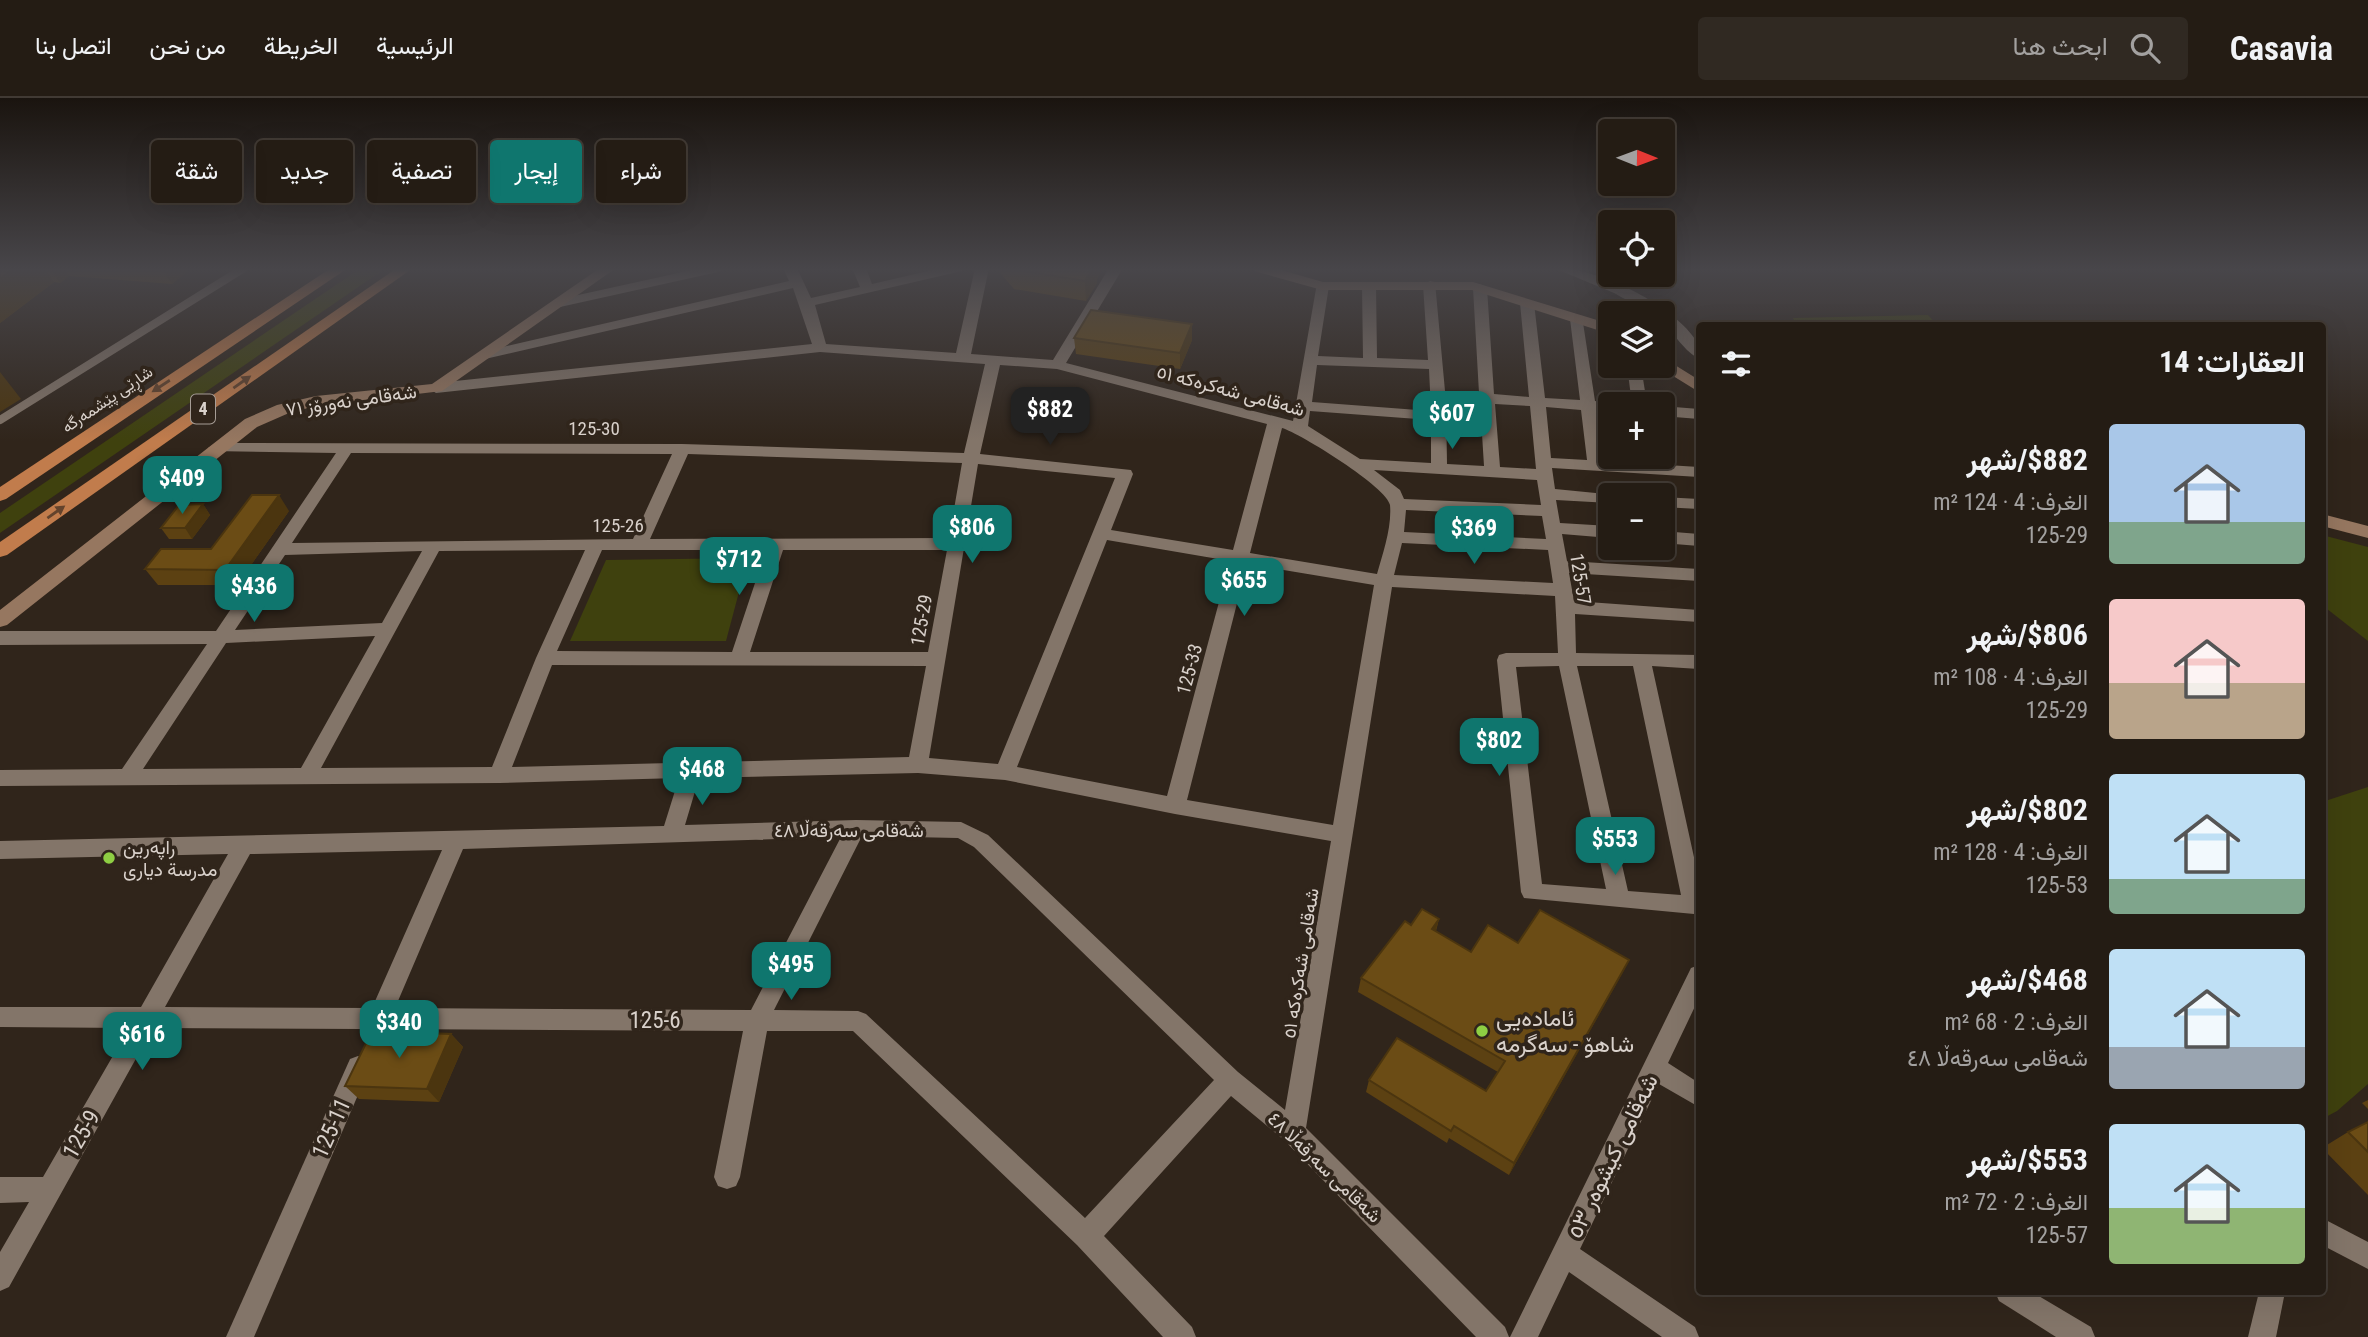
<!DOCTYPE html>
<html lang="ar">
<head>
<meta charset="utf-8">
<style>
	:root { --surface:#241c14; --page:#302922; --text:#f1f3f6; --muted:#a3a1a0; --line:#413a34; --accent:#0f766e }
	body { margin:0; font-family:"Roboto Condensed",Vazirmatn,sans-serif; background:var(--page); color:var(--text); direction:rtl; height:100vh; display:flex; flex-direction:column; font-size:26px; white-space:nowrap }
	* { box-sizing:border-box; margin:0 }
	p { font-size:23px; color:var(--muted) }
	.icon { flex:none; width:38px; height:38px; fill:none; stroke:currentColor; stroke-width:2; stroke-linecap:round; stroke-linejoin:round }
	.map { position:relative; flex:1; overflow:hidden; direction:ltr }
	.side { position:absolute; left:1696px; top:224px; width:630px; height:973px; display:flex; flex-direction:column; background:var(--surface); border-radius:7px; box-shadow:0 7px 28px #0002,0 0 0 2px var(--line); direction:rtl }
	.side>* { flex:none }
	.hud { position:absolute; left:21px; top:42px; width:665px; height:63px; direction:rtl; display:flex; gap:14px }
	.needle { width:46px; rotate:91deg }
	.buttons { position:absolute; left:1598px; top:21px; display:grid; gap:14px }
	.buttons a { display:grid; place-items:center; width:77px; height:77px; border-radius:7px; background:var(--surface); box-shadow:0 7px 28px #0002,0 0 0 2px var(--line); font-size:35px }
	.price { position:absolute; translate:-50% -60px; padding:0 16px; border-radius:14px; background:var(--accent); color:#fff; font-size:23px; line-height:46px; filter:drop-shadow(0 2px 4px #0008) }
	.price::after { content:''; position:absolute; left:50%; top:42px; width:21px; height:16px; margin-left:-10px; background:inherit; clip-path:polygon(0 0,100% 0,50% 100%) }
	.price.active { background:#222; color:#fff }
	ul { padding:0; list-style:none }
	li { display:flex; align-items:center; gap:21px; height:175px; padding:0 21px }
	li span { display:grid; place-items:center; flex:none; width:196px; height:140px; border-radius:7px; color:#555 }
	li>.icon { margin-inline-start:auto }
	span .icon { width:84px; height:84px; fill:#fffc; stroke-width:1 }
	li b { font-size:30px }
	h2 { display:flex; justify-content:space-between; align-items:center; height:84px; padding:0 21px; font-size:30px }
	.tag { padding:0 24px; border-radius:7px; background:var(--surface); box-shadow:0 7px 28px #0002,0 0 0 2px var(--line); font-size:24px; line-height:63px }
	.tag.active { background:var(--accent); color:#fff }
	header { display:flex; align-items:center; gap:42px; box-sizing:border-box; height:98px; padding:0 35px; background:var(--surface); border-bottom:2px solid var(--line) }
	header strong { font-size:33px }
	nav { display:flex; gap:38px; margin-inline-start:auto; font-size:24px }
	.search { width:490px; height:63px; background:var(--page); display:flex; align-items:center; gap:18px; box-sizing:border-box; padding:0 24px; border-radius:7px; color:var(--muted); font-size:26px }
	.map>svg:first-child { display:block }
	.green { fill:#3f410e }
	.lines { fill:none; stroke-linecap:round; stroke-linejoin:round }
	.lane { stroke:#837569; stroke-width:8 }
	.street { fill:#837569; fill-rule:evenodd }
	.secondary { fill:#967760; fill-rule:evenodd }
	.highway { fill:#c17c4c; fill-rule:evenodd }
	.wall { fill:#5c4112 }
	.shaded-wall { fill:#4b350f }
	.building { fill:#6b4c15; stroke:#4b350f; stroke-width:2 }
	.oneway { fill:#63432c }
	.poi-dot { fill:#8ece43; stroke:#30251b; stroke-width:2.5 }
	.labels { text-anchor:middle; stroke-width:7; stroke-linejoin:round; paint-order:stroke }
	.far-street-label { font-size:16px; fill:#d9d1cb; stroke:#30251b }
	.shield { fill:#30251b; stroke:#a69d96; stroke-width:2 }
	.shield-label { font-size:18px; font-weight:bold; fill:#d9d1cb }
	.street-label { font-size:19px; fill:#d9d1cb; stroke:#30251b }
	.poi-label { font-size:19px; fill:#d9d1cb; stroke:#30251b; text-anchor:start }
	.near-poi-label { font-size:23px; fill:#d9d1cb; stroke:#30251b; text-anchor:start }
	.near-street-label { font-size:23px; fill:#d9d1cb; stroke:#30251b }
</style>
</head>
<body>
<header>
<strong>Casavia</strong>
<div class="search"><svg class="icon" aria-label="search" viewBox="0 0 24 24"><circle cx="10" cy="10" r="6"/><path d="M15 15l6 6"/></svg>ابحث هنا</div>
<nav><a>الرئيسية</a><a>الخريطة</a><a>من نحن</a><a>اتصل بنا</a></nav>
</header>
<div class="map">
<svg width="2368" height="1239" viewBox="0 0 2368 1239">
	<rect width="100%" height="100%" fill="#30251b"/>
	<g class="green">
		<path d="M361 170H386L0 435V415Z"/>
		<path d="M1928 217 1937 227 1797 228 1793 220Z"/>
		<path d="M2322 437 2368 449V543L2322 507Z"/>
		<path d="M748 460 726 543H570L606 462Z"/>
		<path d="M2368 689V986L2337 1013 2322 1021V704Z"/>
	</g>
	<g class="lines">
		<path class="lane" d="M0 322 244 170"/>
		<g class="street">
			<path d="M701 170H725L718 174 560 209 553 205 560 201Z"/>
			<path d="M783 170H797L811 200 860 189 852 170H866L872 186 941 170H964L962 173 815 207 826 246 956 255 975 170H989L971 256 1053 262 1109 170H1123L1066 265 1293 323 1317 185 1322 184 1329 188 1318 258 1363 260 1362 188 1369 184 1376 188 1377 260 1428 262 1423 187 1430 183 1435 184 1445 293 1479 295 1473 190 1480 186 1487 190 1494 296 1529 299 1520 205 1527 201 1534 205 1545 300 1580 302 1570 221 1577 217 1582 218 1595 303 1616 306H1610V314L1597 313 1603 363 1699 369V379L1552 370 1555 391 1616 397H1610V405L1556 402 1560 425 1610 428V440L1562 436 1567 463 1699 471V483L1569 475 1574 503 1699 512V524L1575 516 1576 555 1699 557V571L1652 568 1699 782V814L1694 816 1524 800 1521 794 1497 562 1499 557 1506 555H1558L1555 498 1392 489 1306 1030 1505 1229 1509 1239H1476L1284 1042 1231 998 1104 1138 1192 1229 1196 1239H1163L1077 1147 853 933H767L740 1079 736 1088 727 1091 718 1088 714 1079 743 933 386 931 382 939 374 943 366 939 363 931 153 930 9 1189 0 1193V1154L29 1104 0 1105V1079H43L129 930 0 929V909H141L228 756 0 761V743L664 728 679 680 499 685 0 688V672L122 671 207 546 0 547V533H216L336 355 210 353 208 350 216 345 682 346 964 355 985 266 820 254 436 295 428 290 436 285 812 246 793 190 485 261 478 257 485 253 789 183ZM1000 267 1057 271 1267 326 1233 452 1111 432 1133 376 1131 372 980 356ZM1317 267 1429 271 1431 313 1312 304ZM1446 302 1480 304 1484 368 1447 366ZM1495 306 1530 308 1536 371 1500 369ZM1546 309 1581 312 1587 362 1551 360ZM1310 313 1431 322V365L1360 361 1308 328ZM1282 330C1300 335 1388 390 1390 407 1392 429 1383 455 1377 476L1250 455ZM351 355 672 356 633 441 292 445ZM688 356 962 365 949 440 650 441ZM978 366 1115 380 998 666 929 660ZM1374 372 1537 382 1541 407 1404 401 1400 392ZM1406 412 1542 418 1546 441 1404 434ZM1107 442 1230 463 1167 698 1017 669ZM1402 445 1548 452 1553 485 1394 477ZM585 452 536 560 492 669 321 670 439 453ZM602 452H766L732 554 557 553ZM783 452H947L928 554H750ZM422 453 382 525 235 532 285 457ZM1247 466 1374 487 1333 727 1187 702ZM375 538 301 670 143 671 226 545ZM552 567 926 568 909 659 512 669ZM1559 568 1606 791 1542 786 1516 569ZM1577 568H1633L1681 797 1628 793ZM918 675 1005 682 1175 716 1331 743 1285 1012 1238 974 988 737 961 724 856 722 685 727 699 680ZM862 738 958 740 974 749 1214 982 1085 1120 866 916 858 913 774 912ZM841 739 751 912 395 910 463 751ZM442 752 372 910 165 909 250 756Z"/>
			<path d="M1554 170C1595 168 1676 208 1697 244 1700 249 1699 255 1699 260 1686 256 1674 234 1662 225V215H1650L1614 195Z"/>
			<path d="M1627 268H1641L1647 306H1632Z"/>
			<path d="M1662 308 1699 311V321L1662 318Z"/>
			<path d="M1662 399 1699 401V411L1662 409Z"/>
			<path d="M1662 433 1699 436V448L1662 445Z"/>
			<path d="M1699 867V900L1668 965 1699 985V1009L1659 986 1580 1151 1695 1229 1699 1239H1662L1569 1174 1538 1239H1510L1691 870Z"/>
			<path d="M358 958 366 961 370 969 254 1239H226L350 961Z"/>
			<path d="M2322 1120 2368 1144V1171L2322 1147Z"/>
			<path d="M1995 1194H2032L2091 1229 2095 1239H2056L1999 1203Z"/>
			<path d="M2259 1194H2285L2276 1239H2248Z"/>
		</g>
		<g class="secondary">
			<path d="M600 170H616L442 293 316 308 289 315 257 329 7 527 0 529V512L245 321 277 307 316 298 432 286Z"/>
			<path d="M1252 170H1274L1323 184H1473L1610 226V236L1472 192H1322L1254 173Z"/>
			<path d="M1662 259 1699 282V294L1657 268H1662Z"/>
			<path d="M2322 416 2368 428V440L2322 428Z"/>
		</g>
		<g class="highway">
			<path d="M331 170H348L6 401 0 403V389Z"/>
			<path d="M397 170H413L7 457 0 459V444Z"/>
		</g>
	</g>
	<g class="wall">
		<path d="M0 170H191L172 186 69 178 60 185 54 184 0 225Z"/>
		<path d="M996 170H1103L1097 181V185L1086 203 1014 191Z"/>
		<path d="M1074 240 1192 242 1180 271 1076 256Z"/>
		<path d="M203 406 210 417 192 441H169L161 430Z"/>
		<path d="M289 413 237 487H158L145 471 211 451Z"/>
		<path d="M1439 821 1436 833 1471 854 1518 845 1629 862 1509 1077 1449 1040 1447 1045 1366 994 1369 982 1486 993 1498 974 1358 894 1361 880 1411 827Z"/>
		<path d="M451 936 463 949 439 1004 359 1001 345 988Z"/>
		<path d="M2368 1002V1011L2362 1005Z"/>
		<path d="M2368 1024V1097L2322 1050 2348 1034Z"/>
	</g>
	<g class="shaded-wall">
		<path d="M14 170H44L54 184 0 225V180Z"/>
		<path d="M50 170H63L69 178 60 185Z"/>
		<path d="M161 170H191L172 186Z"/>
		<path d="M1093 170H1103L1097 181V185L1086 203 1085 183Z"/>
		<path d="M1192 226V242L1180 271V255Z"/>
		<path d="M0 274 21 301 0 314Z"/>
		<path d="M279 397 289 413 237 487 225 472Z"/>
		<path d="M203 406 210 417 192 441 185 430Z"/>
		<path d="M1439 821 1435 835 1432 831Z"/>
		<path d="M1629 862 1622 876 1509 1077 1514 1065Z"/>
		<path d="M451 936 463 949 439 1004 427 991Z"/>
	</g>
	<g class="building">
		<path d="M0 170H14L0 180Z"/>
		<path d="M1011 170H1093L1085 183 1012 171Z"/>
		<path d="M1091 212 1192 226 1180 255 1074 240Z"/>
		<path d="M252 397H279L225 472 145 471 161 451H211Z"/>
		<path d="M203 406 185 430H161L179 407Z"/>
		<path d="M1422 811 1439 821 1432 831 1471 854 1488 827 1518 845 1540 812 1629 862 1514 1065 1454 1028 1451 1033 1369 982 1397 940 1486 993 1505 963 1361 880 1405 823 1411 827Z"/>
		<path d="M372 933 451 936 427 991 345 988Z"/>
		<path d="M2368 1024V1054L2348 1034Z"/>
	</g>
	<defs><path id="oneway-solid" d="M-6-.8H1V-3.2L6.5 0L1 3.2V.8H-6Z" transform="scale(1.75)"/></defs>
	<g class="oneway">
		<use href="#oneway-solid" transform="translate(242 284) rotate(-35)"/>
		<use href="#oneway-solid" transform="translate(161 288) rotate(147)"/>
		<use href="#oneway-solid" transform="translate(56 414) rotate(-35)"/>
	</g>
	<linearGradient id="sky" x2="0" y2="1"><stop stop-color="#1a140f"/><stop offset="0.5" stop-color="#48464a"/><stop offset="1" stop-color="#48464a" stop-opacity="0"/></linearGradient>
	<rect width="2368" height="343" fill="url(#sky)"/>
	<g class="poi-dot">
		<circle cx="109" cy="760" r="7"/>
		<circle cx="1482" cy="933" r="7"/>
	</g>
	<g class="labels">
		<g class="far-street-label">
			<text transform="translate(107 301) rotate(-34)" y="6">شاڕێی پێشمەرگە</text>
		</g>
		<rect class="shield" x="191" y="296.5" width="24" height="29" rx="5"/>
		<g class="shield-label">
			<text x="203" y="317">4</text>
		</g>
		<g class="street-label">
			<text transform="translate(1231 292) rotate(15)" y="7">شەقامی شەکرەکە ٥١</text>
			<text transform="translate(351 302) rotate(-8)" y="7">شەقامی نەورۆز ٧١</text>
			<text x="594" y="337">125-30</text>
			<text x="618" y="434">125-26</text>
			<text transform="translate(1581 481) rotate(81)" y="7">125-57</text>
			<text transform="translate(921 522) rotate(-80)" y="7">125-29</text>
			<text transform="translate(1189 571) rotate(-75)" y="7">125-33</text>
			<text x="849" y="739">شەقامی سەرقەڵا ٤٨</text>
			<text transform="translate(1300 865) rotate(-81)" y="7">شەقامی شەکرەکە ٥١</text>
			<text transform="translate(1325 1069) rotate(44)" y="7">شەقامی سەرقەڵا ٤٨</text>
		</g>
		<g class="poi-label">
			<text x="123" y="756">ڕاپەڕین<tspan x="123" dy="22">مدرسة ديارى</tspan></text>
		</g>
		<g class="near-poi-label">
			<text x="1496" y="928">ئامادەیی<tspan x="1496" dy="26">شاهۆ - سەگرمە</tspan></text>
		</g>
		<g class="near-street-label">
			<text x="655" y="930">125-6</text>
			<text transform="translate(331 1030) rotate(-66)" y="8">125-11</text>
			<text transform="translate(81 1036) rotate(-60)" y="8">125-9</text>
			<text transform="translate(1612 1058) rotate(-64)" y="8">شەقامی کیشوەر ٥٣</text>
		</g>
	</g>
</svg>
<div class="buttons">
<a><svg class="needle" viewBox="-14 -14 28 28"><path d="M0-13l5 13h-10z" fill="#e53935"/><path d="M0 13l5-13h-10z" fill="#a3a1a0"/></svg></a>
<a><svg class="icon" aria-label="locate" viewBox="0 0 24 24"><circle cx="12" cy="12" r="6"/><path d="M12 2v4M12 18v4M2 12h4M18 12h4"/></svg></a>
<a><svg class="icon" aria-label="layers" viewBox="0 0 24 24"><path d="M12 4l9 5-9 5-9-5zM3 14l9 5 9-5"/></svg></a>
<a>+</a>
<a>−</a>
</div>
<b class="price active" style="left:1050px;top:349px">$882</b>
<b class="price" style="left:1452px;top:353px">$607</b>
<b class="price" style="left:182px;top:418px">$409</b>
<b class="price" style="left:972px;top:467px">$806</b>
<b class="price" style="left:1474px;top:468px">$369</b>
<b class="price" style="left:739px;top:499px">$712</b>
<b class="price" style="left:1244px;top:520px">$655</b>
<b class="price" style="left:254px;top:526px">$436</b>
<b class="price" style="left:1499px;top:680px">$802</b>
<b class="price" style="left:702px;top:709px">$468</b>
<b class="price" style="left:1615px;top:779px">$553</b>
<b class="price" style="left:791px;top:904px">$495</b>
<b class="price" style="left:399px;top:962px">$340</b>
<b class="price" style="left:142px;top:974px">$616</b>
<div class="hud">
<a class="tag">شراء</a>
<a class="tag active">إيجار</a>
<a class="tag">تصفية</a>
<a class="tag">جديد</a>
<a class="tag">شقة</a>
</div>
<section class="side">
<h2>العقارات: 14<svg class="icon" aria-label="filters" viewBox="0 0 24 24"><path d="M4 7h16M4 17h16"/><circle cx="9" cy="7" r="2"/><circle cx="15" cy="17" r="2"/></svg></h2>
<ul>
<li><span style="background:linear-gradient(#a9c7e8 70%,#7fa58c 0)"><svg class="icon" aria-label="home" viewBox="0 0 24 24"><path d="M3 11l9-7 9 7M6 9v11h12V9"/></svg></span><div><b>$882/شهر</b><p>الغرف: 4 · 124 m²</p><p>125-29</p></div></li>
<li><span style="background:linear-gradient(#f6c9c9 60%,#b9a48a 0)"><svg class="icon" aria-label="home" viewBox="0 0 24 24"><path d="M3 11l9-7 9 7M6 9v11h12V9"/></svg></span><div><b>$806/شهر</b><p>الغرف: 4 · 108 m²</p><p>125-29</p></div></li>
<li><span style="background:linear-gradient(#bfe0f5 75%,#7fa58c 0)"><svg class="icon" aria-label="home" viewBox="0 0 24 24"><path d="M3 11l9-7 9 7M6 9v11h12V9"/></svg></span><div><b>$802/شهر</b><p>الغرف: 4 · 128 m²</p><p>125-53</p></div></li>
<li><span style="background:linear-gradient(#bfe0f5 70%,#9aa5b1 0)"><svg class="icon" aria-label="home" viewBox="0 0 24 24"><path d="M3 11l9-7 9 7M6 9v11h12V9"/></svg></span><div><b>$468/شهر</b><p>الغرف: 2 · 68 m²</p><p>شەقامی سەرقەڵا ٤٨</p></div></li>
<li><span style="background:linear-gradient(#bfe0f5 60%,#8fb573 0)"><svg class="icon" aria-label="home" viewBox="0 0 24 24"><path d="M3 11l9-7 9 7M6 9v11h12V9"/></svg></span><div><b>$553/شهر</b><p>الغرف: 2 · 72 m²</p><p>125-57</p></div></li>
</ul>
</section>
</div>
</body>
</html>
